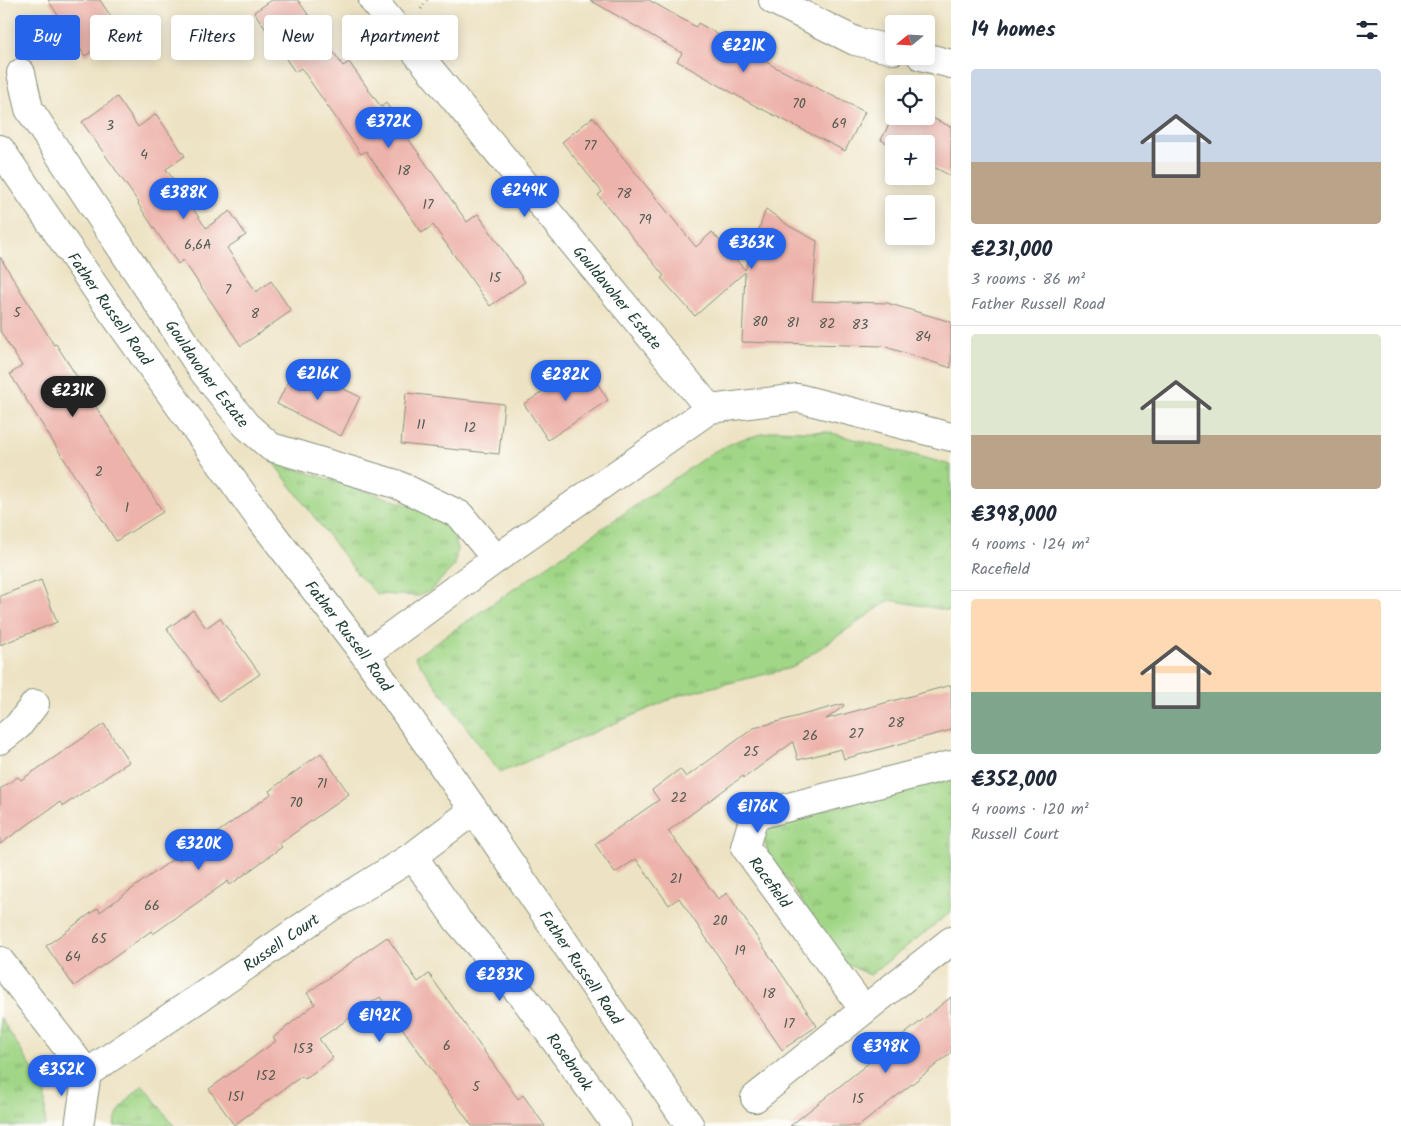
<!DOCTYPE html>
<html lang="en">
<head>
<meta charset="utf-8">
<style>
	:root { --surface:#fff; --page:#f6f6f7; --text:#1f2937; --muted:#747a83; --line:#e0e1e3; --accent:#2563eb }
	body { margin:0; font-family:Kalam,sans-serif; background:var(--page); color:var(--text); height:100vh; display:flex; flex-direction:column; font-size:19px; white-space:nowrap }
	* { box-sizing:border-box; margin:0 }
	p { font-size:16px; color:var(--muted) }
	.icon { flex:none; width:28px; height:28px; fill:none; stroke:currentColor; stroke-width:2; stroke-linecap:round; stroke-linejoin:round }
	.map { position:relative; flex:1; overflow:hidden }
	.details { display:flex; flex-direction:column; background:var(--surface); width:450px }
	.details>* { flex:none }
	.top-card { position:absolute; left:15px; top:15px; width:475px; height:45px; display:flex; gap:10px }
	.needle { width:32px; rotate:252deg }
	.buttons { position:absolute; left:885px; top:15px; display:grid; gap:10px }
	.buttons a { display:grid; place-items:center; width:50px; height:50px; border-radius:5px; background:var(--surface); box-shadow:0 2px 12px #0003; font-size:25px }
	.price { position:absolute; translate:-50% -42px; padding:0 11px; border-radius:18px; background:var(--accent); color:#fff; font-size:16px; line-height:32px; filter:drop-shadow(0 1px 2px #0008) }
	.price::after { content:''; position:absolute; left:50%; top:30px; width:15px; height:11px; margin-left:-8px; background:inherit; clip-path:polygon(0 0,100% 0,50% 100%) }
	.price.current { background:#222; color:#fff }
	ul { padding:0; list-style:none }
	li { display:grid; align-content:center; gap:10px; height:265px; padding:0 20px }
	li+li { border-top:1px solid var(--line) }
	li span { display:grid; place-items:center; height:155px; border-radius:5px; color:#555 }
	li>.icon { margin-inline-start:auto }
	span .icon { width:90px; height:90px; fill:#fffc; stroke-width:1 }
	li b { font-size:21px }
	h2 { display:flex; justify-content:space-between; align-items:center; height:60px; padding:0 20px; font-size:21px }
	.pill { padding:0 18px; border-radius:5px; background:var(--surface); box-shadow:0 2px 12px #0003; font-size:18px; line-height:45px }
	.pill.current { background:var(--accent); color:#fff }
	main { display:flex; flex:1; min-height:0 }
	.map>svg:first-child { display:block }
	.grass { fill:url(#grass-tufts); stroke:#608a5d }
	.building { fill:#edb3aa }
	.lines { fill:none; stroke-linecap:round; stroke-linejoin:round }
	.minor-casing { stroke:#86907c; stroke-width:30 }
	.path { stroke:#86907c; stroke-width:3; stroke-dasharray:1 4; stroke-linecap:butt }
	.minor { stroke:#fff; stroke-width:28 }
	.labels { text-anchor:middle; stroke-width:4.5; stroke-linejoin:round; paint-order:stroke }
	.number-label { font-size:14px; fill:#525a52 }
	.street-label { font-size:16px; fill:#1f3d34; stroke:#fdfcf7 }
</style>
</head>
<body>
<main>
<div class="map">
<svg width="951" height="1126" viewBox="0 0 951 1126">
	<defs>
		<pattern id="grass-tufts" width="24" height="20" patternUnits="userSpaceOnUse" patternTransform="scale(1.25)"><rect width="24" height="20" fill="#a0d686"/><path d="M3 7l-1-3M5 7V3M7 7l1-3M15 17l-1-3M17 17v-4M19 17l1-3" fill="none" stroke="#82af6e"/></pattern>
	</defs>
	<rect width="100%" height="100%" fill="#fdfcf7"/>
	<filter id="ink" filterUnits="userSpaceOnUse"><feTurbulence type="fractalNoise" baseFrequency=".02" numOctaves="2"/><feDisplacementMap in="SourceGraphic" scale="10" xChannelSelector="R" yChannelSelector="G"/><feConvolveMatrix kernelMatrix="1 2 1 2 8 2 1 2 1" color-interpolation-filters="sRGB"/></filter>
	<filter id="wash" filterUnits="userSpaceOnUse"><feTurbulence type="fractalNoise" baseFrequency=".0096" numOctaves="4" result="noise"/><feDisplacementMap in="SourceGraphic" scale="20" xChannelSelector="R" yChannelSelector="G"/><feGaussianBlur stdDeviation="1.12" result="paint"/><feColorMatrix in="noise" values="0 0 0 0 0 0 0 0 0 0 0 0 0 0 0 0 0 1.4 0 .05"/><feComposite in="paint" operator="in"/></filter>
	<g filter="url(#wash)">
		<rect width="100%" height="100%" fill="#ede3c4"/>
		<g class="grass">
			<path d="M777 430 828 432 951 465V611L890 600 791 668 680 695 500 773 415 657 713 452 739 440Z"/>
			<path d="M272 461 436 514 447 524 454 535 457 549 455 565 431 590 419 596 377 594 358 575Z"/>
			<path d="M951 777V912L870 975 845 963 768 853 764 839 774 822Z"/>
			<path d="M0 1017 45 1089V1126H0Z"/>
			<path d="M143 1085 174 1126H114C117 1108 130 1097 143 1085Z"/>
		</g>
		<g id="blocks">
			<g class="building">
				<path d="M48 0H100L121 32 85 56Z"/>
				<path d="M272 0H298L343 66 349 62 381 107 386 103 402 126 400 127 467 222 478 214 525 282 490 306 433 225 422 233 366 151 361 154 301 68 295 72 254 12Z"/>
				<path d="M590 0H649L696 27 698 23 775 67 865 112 845 151 750 103 677 61 682 53Z"/>
				<path d="M117 97 138 127 156 114 185 156 166 169 206 228 230 211 246 235 227 248 256 292 271 281 291 311 241 346 183 260 178 264 138 204 139 203 82 122Z"/>
				<path d="M894 115 926 116V115L951 127V176L926 163V144H894V147L881 140Z"/>
				<path d="M593 117 618 149 617 150 696 247 712 232 745 270 766 209 789 226 817 241 812 301 887 303 951 322V368L883 346 742 342 745 272 695 316 661 278 664 276 598 195 602 192 562 142Z"/>
				<path d="M0 257 54 345 56 344 163 512 116 541 10 374 22 366 0 331Z"/>
				<path d="M585 364 608 400 548 440 524 404Z"/>
				<path d="M296 365 360 397 341 436 277 404Z"/>
				<path d="M406 393 504 404 499 454 401 444Z"/>
				<path d="M41 580 57 622 0 645V596Z"/>
				<path d="M193 610 206 628 220 618 260 674 219 702 167 629Z"/>
				<path d="M951 685V730L844 759 841 749 798 760 793 742 744 778 743 776 668 831 718 899 727 893 817 1026 782 1050 679 898 669 905 636 859 615 873 595 844 659 800 652 790 680 769 686 777 754 728 843 704 844 706 826 719Z"/>
				<path d="M104 724 129 762 63 806 60 802 0 844V789L18 777 21 780Z"/>
				<path d="M321 753 349 794 279 844 282 847 230 885 228 881 153 934 151 931 74 986 46 946 98 908 100 912 176 857 179 860 271 794 269 791Z"/>
				<path d="M387 937 418 982 429 974 518 1099 523 1095 545 1126H472L380 997 319 1039 333 1058 305 1079 302 1076 234 1125 209 1089 276 1041 273 1038 315 1004 307 993Z"/>
				<path d="M951 997V1053L859 1126H790Z"/>
			</g>
		</g>
	</g>
	<g filter="url(#ink)">
		<use href="#blocks" fill-opacity="0" stroke="#86907c" stroke-width="1"/>
		<g class="lines">
			<g class="minor-casing">
				<g id="minor">
					<path id="s1" d="M373 0 710 409"/>
					<path d="M773 0 855 41 894 50"/>
					<path d="M921 56 951 64"/>
					<path id="s2" d="M21 73 29 109 203 371 246 425 271 447 396 484 460 515 496 559"/>
					<path id="s3" d="M0 149 106 303 256 513 365 655 474 810 690 1126"/>
					<path d="M365 655 496 559 710 409 798 398 951 437"/>
					<path d="M0 740 18 726 35 704"/>
					<path id="s4" d="M951 765 754 816 745 847 864 1010 951 941"/>
					<path id="s5" d="M413 856 458 921 525 999 617 1126"/>
					<path d="M0 961 87 1073 79 1126"/>
					<path id="s6" d="M87 1073 220 984 331 907 413 856 474 810"/>
					<path d="M755 1098 864 1010"/>
				</g>
			</g>
			<path class="path" d="M421 9 427 0"/>
			<use href="#minor" class="minor"/>
		</g>
	</g>
	<g class="labels">
		<g class="number-label">
			<text x="799" y="108">70</text>
			<text x="839" y="128">69</text>
			<text x="110" y="130">3</text>
			<text x="590" y="150">77</text>
			<text x="144" y="159">4</text>
			<text x="404" y="175">18</text>
			<text x="624" y="198">78</text>
			<text x="428" y="209">17</text>
			<text x="645" y="224">79</text>
			<text x="198" y="249">6,6A</text>
			<text x="495" y="282">15</text>
			<text x="228" y="294">7</text>
			<text x="17" y="317">5</text>
			<text x="255" y="318">8</text>
			<text x="760" y="326">80</text>
			<text x="793" y="327">81</text>
			<text x="827" y="328">82</text>
			<text x="860" y="329">83</text>
			<text x="923" y="341">84</text>
			<text x="421" y="429">11</text>
			<text x="470" y="432">12</text>
			<text x="99" y="476">2</text>
			<text x="127" y="512">1</text>
			<text x="896" y="727">28</text>
			<text x="856" y="738">27</text>
			<text x="810" y="740">26</text>
			<text x="751" y="756">25</text>
			<text x="322" y="788">71</text>
			<text x="679" y="802">22</text>
			<text x="296" y="807">70</text>
			<text x="676" y="883">21</text>
			<text x="152" y="910">66</text>
			<text x="720" y="925">20</text>
			<text x="99" y="943">65</text>
			<text x="740" y="955">19</text>
			<text x="73" y="961">64</text>
			<text x="769" y="998">18</text>
			<text x="789" y="1028">17</text>
			<text x="447" y="1050">6</text>
			<text x="303" y="1053">153</text>
			<text x="266" y="1080">152</text>
			<text x="476" y="1091">5</text>
			<text x="236" y="1101">151</text>
			<text x="858" y="1103">15</text>
		</g>
		<g class="street-label">
			<text dy="6" stroke="none"><textPath href="#s1" startOffset="385">Gouldavoher Estate</textPath></text>
			<text dy="6" stroke="none"><textPath href="#s3" startOffset="194">Father Russell Road</textPath></text>
			<text dy="6" stroke="none"><textPath href="#s2" startOffset="356">Gouldavoher Estate</textPath></text>
			<text dy="6" stroke="none"><textPath href="#s3" startOffset="599">Father Russell Road</textPath></text>
			<text dy="6" stroke="none"><textPath href="#s4" startOffset="279">Racefield</textPath></text>
			<text dy="6" stroke="none"><textPath href="#s6" startOffset="234">Russell Court</textPath></text>
			<text dy="6" stroke="none"><textPath href="#s3" startOffset="1004">Father Russell Road</textPath></text>
			<text dy="6" stroke="none"><textPath href="#s5" startOffset="259">Rosebrook</textPath></text>
		</g>
	</g>
</svg>
<div class="buttons">
<a><svg class="needle" viewBox="-14 -14 28 28"><path d="M0-13l5 13h-10z" fill="#e53935"/><path d="M0 13l5-13h-10z" fill="#747a83"/></svg></a>
<a><svg class="icon" aria-label="locate" viewBox="0 0 24 24"><circle cx="12" cy="12" r="6"/><path d="M12 2v4M12 18v4M2 12h4M18 12h4"/></svg></a>
<a>+</a>
<a>−</a>
</div>
<b class="price" style="left:744px;top:73px">€221K</b>
<b class="price" style="left:389px;top:149px">€372K</b>
<b class="price" style="left:525px;top:218px">€249K</b>
<b class="price" style="left:184px;top:220px">€388K</b>
<b class="price" style="left:752px;top:270px">€363K</b>
<b class="price" style="left:318px;top:401px">€216K</b>
<b class="price" style="left:566px;top:402px">€282K</b>
<b class="price current" style="left:73px;top:418px">€231K</b>
<b class="price" style="left:758px;top:834px">€176K</b>
<b class="price" style="left:199px;top:871px">€320K</b>
<b class="price" style="left:500px;top:1002px">€283K</b>
<b class="price" style="left:380px;top:1043px">€192K</b>
<b class="price" style="left:886px;top:1074px">€398K</b>
<b class="price" style="left:62px;top:1097px">€352K</b>
<div class="top-card">
<a class="pill current">Buy</a>
<a class="pill">Rent</a>
<a class="pill">Filters</a>
<a class="pill">New</a>
<a class="pill">Apartment</a>
</div>
</div>
<section class="details">
<h2>14 homes<svg class="icon" aria-label="filters" viewBox="0 0 24 24"><path d="M4 7h16M4 17h16"/><circle cx="9" cy="7" r="2"/><circle cx="15" cy="17" r="2"/></svg></h2>
<ul>
<li><span style="background:linear-gradient(#c9d6e8 60%,#b9a48a 0)"><svg class="icon" aria-label="home" viewBox="0 0 24 24"><path d="M3 11l9-7 9 7M6 9v11h12V9"/></svg></span><div><b>€231,000</b><p>3 rooms · 86 m²</p><p>Father Russell Road</p></div></li>
<li><span style="background:linear-gradient(#dfe7d0 65%,#b9a48a 0)"><svg class="icon" aria-label="home" viewBox="0 0 24 24"><path d="M3 11l9-7 9 7M6 9v11h12V9"/></svg></span><div><b>€398,000</b><p>4 rooms · 124 m²</p><p>Racefield</p></div></li>
<li><span style="background:linear-gradient(#ffd9b3 60%,#7fa58c 0)"><svg class="icon" aria-label="home" viewBox="0 0 24 24"><path d="M3 11l9-7 9 7M6 9v11h12V9"/></svg></span><div><b>€352,000</b><p>4 rooms · 120 m²</p><p>Russell Court</p></div></li>
</ul>
</section>
</main>
</body>
</html>
